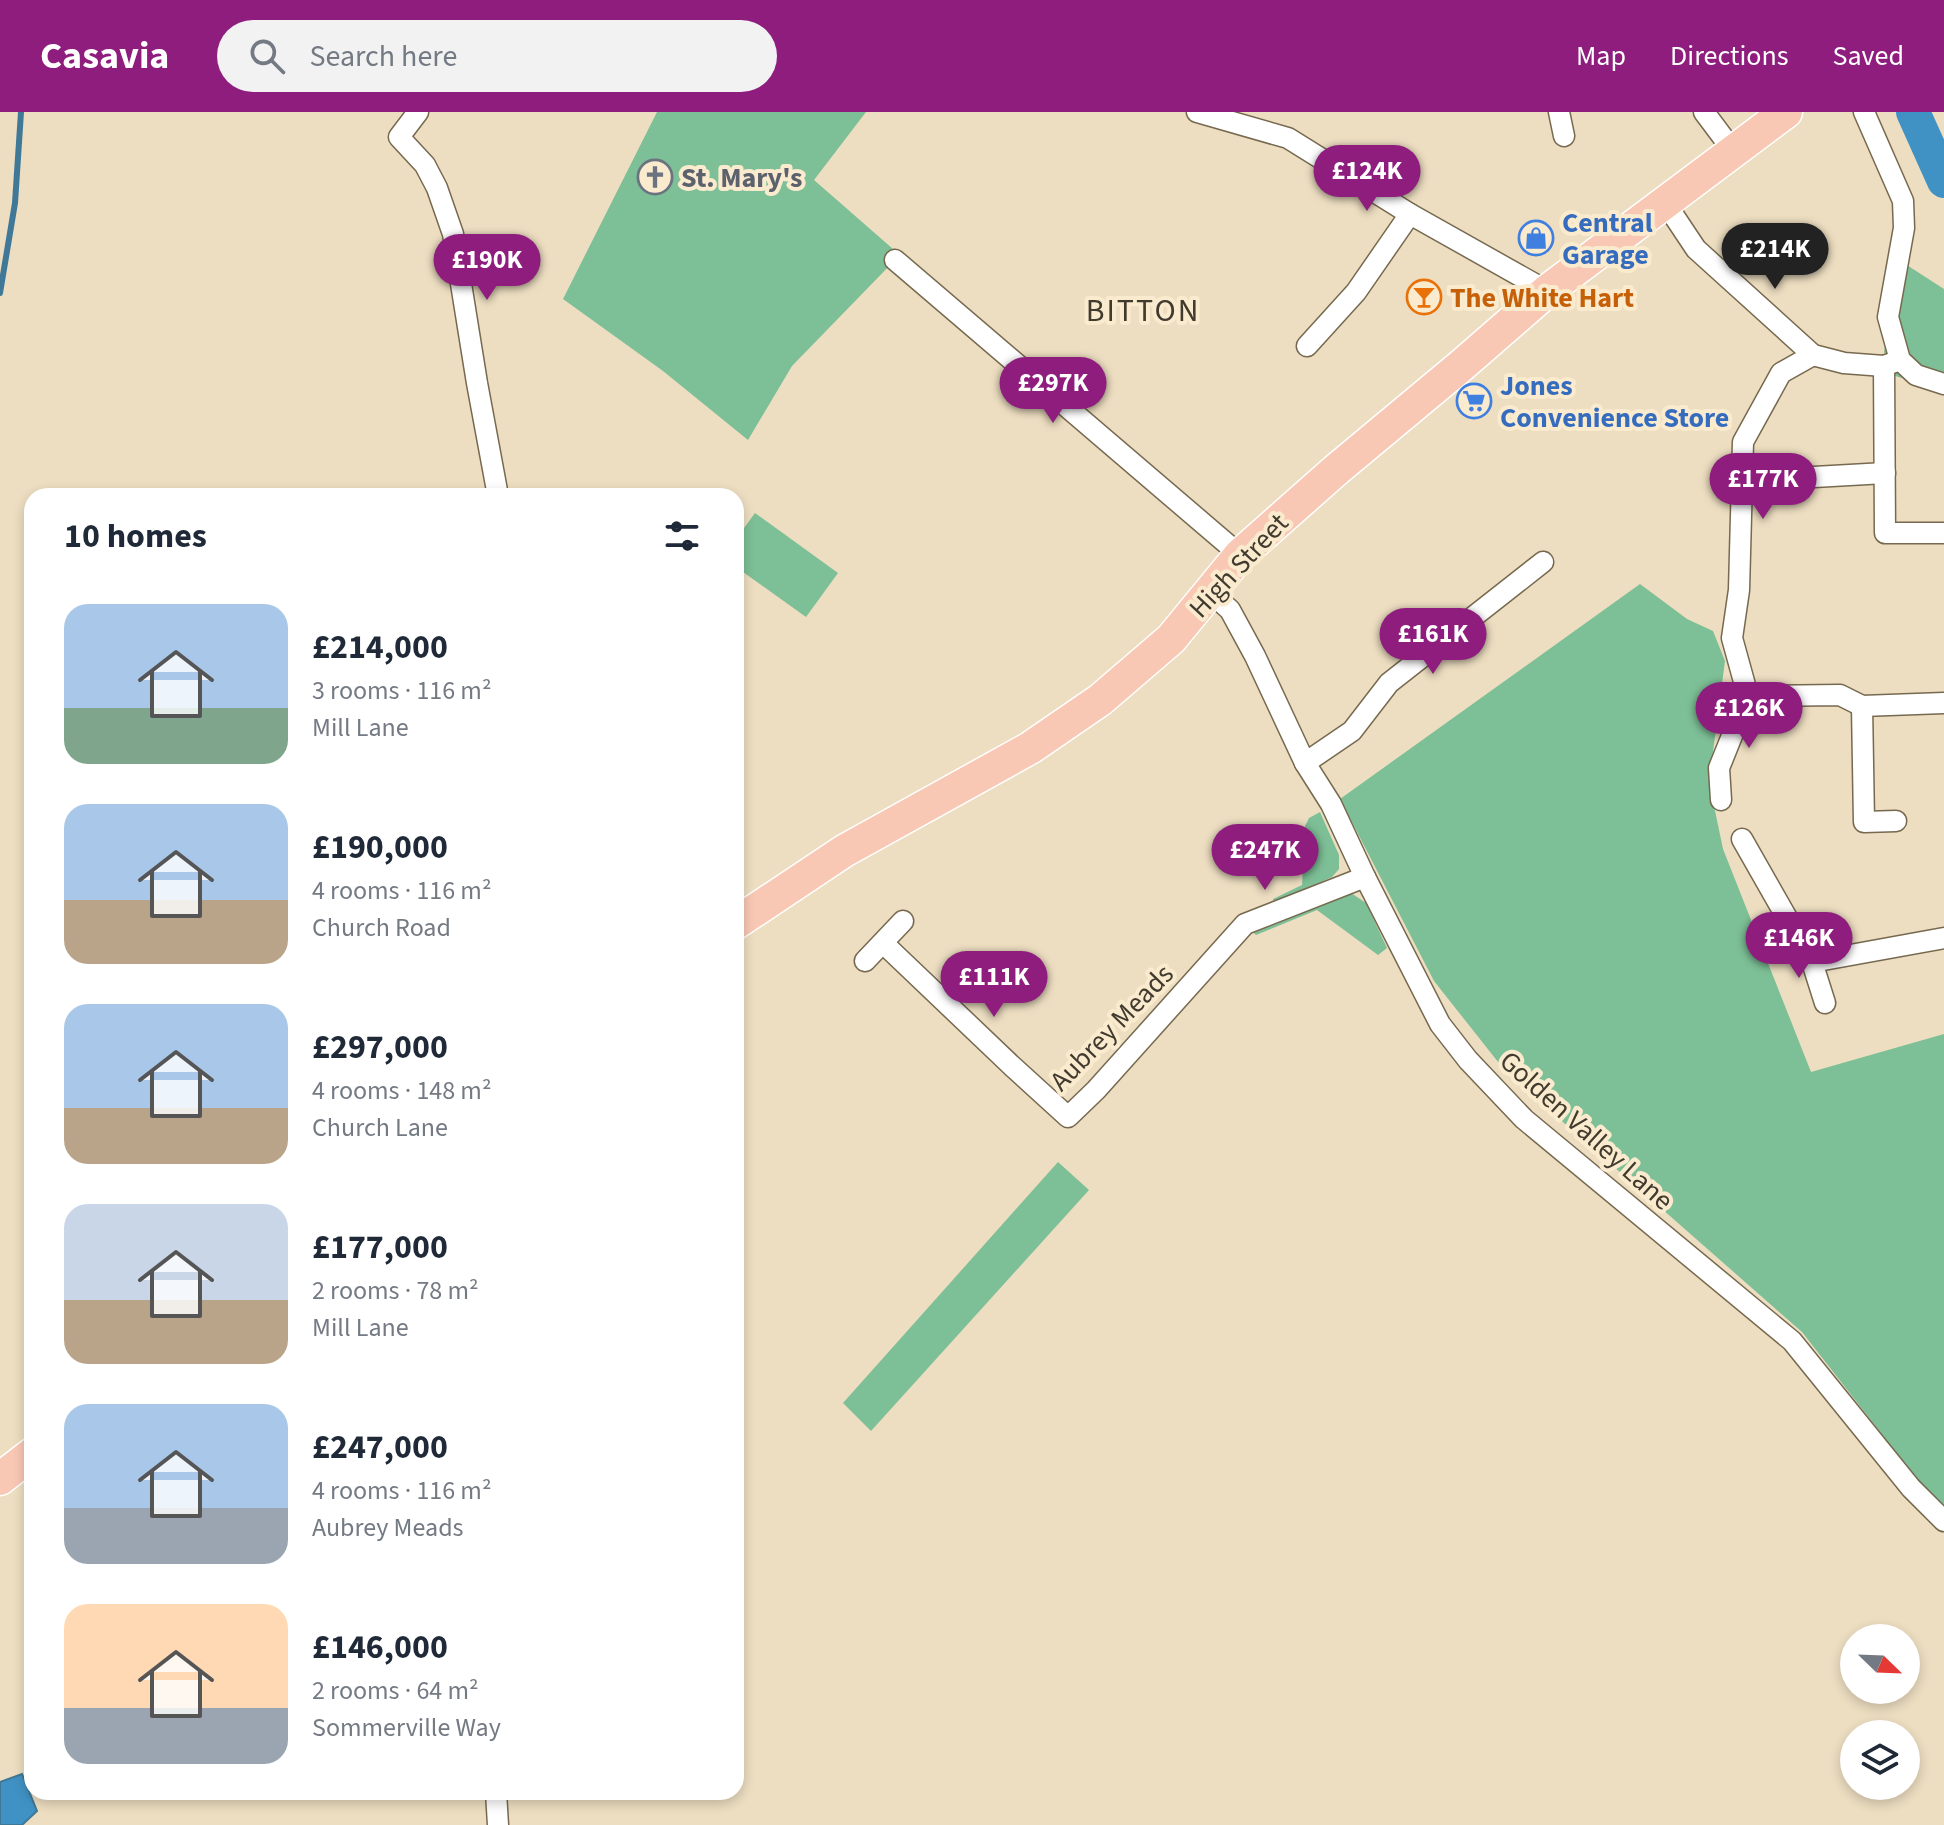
<!DOCTYPE html>
<html lang="en">
<head>
<meta charset="utf-8">
<style>
	:root { --surface:#fff; --page:#f2f2f3; --text:#1f2937; --muted:#747a83; --accent:#8e1d7e }
	body { margin:0; font-family:"Source Sans 3",sans-serif; background:var(--page); color:var(--text); height:100vh; display:flex; flex-direction:column; font-size:30px; white-space:nowrap }
	* { box-sizing:border-box; margin:0 }
	p { font-size:26px; color:var(--muted) }
	.icon { flex:none; width:44px; height:44px; fill:none; stroke:currentColor; stroke-width:2; stroke-linecap:round; stroke-linejoin:round }
	.map { position:relative; flex:1; overflow:hidden }
	.drawer { position:absolute; left:24px; top:376px; width:720px; height:1312px; display:flex; flex-direction:column; background:var(--surface); border-radius:24px; box-shadow:0 4px 12px #0003 }
	.drawer>* { flex:none }
	.needle { width:52px; rotate:113deg }
	.fabs { position:absolute; left:1840px; top:1512px; display:grid; gap:16px }
	.fabs a { display:grid; place-items:center; width:80px; height:80px; border-radius:50%; background:var(--surface); box-shadow:0 4px 12px #0003; font-size:40px }
	.price { position:absolute; translate:-50% -68px; padding:0 18px; border-radius:28px; background:var(--accent); color:#fff; font-size:26px; line-height:52px; filter:drop-shadow(0 2px 4px #0008) }
	.price::after { content:''; position:absolute; left:50%; top:48px; width:24px; height:18px; margin-left:-12px; background:inherit; clip-path:polygon(0 0,100% 0,50% 100%) }
	.price.active { background:#222; color:#fff }
	ul { padding:0; list-style:none }
	li { display:flex; align-items:center; gap:24px; height:200px; padding:0 40px }
	li span { display:grid; place-items:center; flex:none; width:224px; height:160px; border-radius:24px; color:#555 }
	li>.icon { margin-inline-start:auto }
	span .icon { width:96px; height:96px; fill:#fffc; stroke-width:1 }
	li b { font-size:34px }
	h2 { display:flex; justify-content:space-between; align-items:center; height:96px; padding:0 40px; font-size:34px }
	header { display:flex; align-items:center; gap:48px; box-sizing:border-box; height:112px; padding:0 40px; background:var(--accent); color:#fff }
	header strong { font-size:38px }
	nav { display:flex; gap:44px; margin-inline-start:auto; font-size:28px }
	.search { width:560px; height:72px; background:var(--page); display:flex; align-items:center; gap:20px; box-sizing:border-box; padding:0 28px; border-radius:44px; color:var(--muted); font-size:30px }
	.map>svg:first-child { display:block }
	.green { fill:#7dbf96 }
	.water { fill:#4092c4; stroke:#407897; stroke-width:2 }
	.lines { fill:none; stroke-linecap:round; stroke-linejoin:round }
	.stream { stroke:#407897; stroke-width:6 }
	.river { stroke:#4092c4; stroke-width:34 }
	.street-casing { stroke:#76694f; stroke-width:23 }
	.primary-casing { stroke:#fff; stroke-width:35 }
	.street { stroke:#fff; stroke-width:20 }
	.primary { stroke:#f9c8b5; stroke-width:32 }
	.labels { text-anchor:middle; stroke-width:8; stroke-linejoin:round; paint-order:stroke }
	.worship-label { font-size:28px; font-weight:bold; fill:#5b616d; stroke:#faebce; text-anchor:start }
	.shop-label { font-size:28px; font-weight:bold; fill:#366cbe; stroke:#faebce; text-anchor:start }
	.food-label { font-size:28px; font-weight:bold; fill:#c56008; stroke:#faebce; text-anchor:start }
	.street-label { font-size:28px; fill:#413b2f; stroke:#faebce }
	.quarter-label { font-size:32px; letter-spacing:2px; fill:#413b2f; stroke:#faebce }
</style>
</head>
<body>
<header>
<strong>Casavia</strong>
<div class="search"><svg class="icon" aria-label="search" viewBox="0 0 24 24"><circle cx="10" cy="10" r="6"/><path d="M15 15l6 6"/></svg>Search here</div>
<nav><a>Map</a><a>Directions</a><a>Saved</a></nav>
</header>
<div class="map">
<svg width="1944" height="1713" viewBox="0 0 1944 1713">
	<rect width="100%" height="100%" fill="#eddec1"/>
	<g class="green">
		<path d="M657 0H866L814 68 901 144 895 148 792 254 748 328 663 259 563 187Z"/>
		<path d="M1899 148 1944 177V278L1895 264 1884 240Z"/>
		<path d="M755 401 838 461 806 505 736 455V427Z"/>
		<path d="M1640 472 1687 507 1713 519 1725 549 1709 670 1723 737 1811 960 1944 922V1397L1920 1371 1802 1220 1506 960 1434 869 1340 687Z"/>
		<path d="M1320 700 1339 743V757L1332 765 1274 791 1273 787 1302 773 1305 714 1309 706Z"/>
		<path d="M1351 781 1366 791 1387 836 1378 843 1317 798 1256 823 1251 818Z"/>
		<path d="M1058 1050 1089 1078 871 1319 843 1291Z"/>
	</g>
	<path class="water" d="M22 1662 37 1699 22 1713H0V1670Z"/>
	<g class="lines">
		<path class="stream" d="M0 181 15 91 21 0"/>
		<path class="river" d="M1913 0 1944 69"/>
		<g class="street-casing">
			<g id="street">
				<path d="M418 0 399 25 425 53 437 76 453 122 477 271 498 384"/>
				<path d="M1197 0 1288 26 1410 102 1547 179"/>
				<path d="M1559 0 1564 24"/>
				<path d="M1704 0 1734 40"/>
				<path d="M1864 0 1903 89 1904 116 1888 205 1900 248 1916 263 1944 272"/>
				<path d="M1666 92 1696 137 1813 243 1844 251 1884 254 1900 248"/>
				<path d="M895 148 1240 443"/>
				<path d="M1307 234 1356 180 1410 102"/>
				<path d="M1884 254 1885 421H1944"/>
				<path d="M1814 365 1885 361"/>
				<path d="M1209 479 1230 498 1255 544 1305 651 1331 692 1365 765 1440 912 1468 948 1524 1007 1792 1229 1911 1376 1944 1409"/>
				<path d="M1748 584 1732 526 1739 478 1743 330 1781 261 1813 243"/>
				<path d="M1748 584 1840 583 1862 594 1944 591"/>
				<path d="M1862 594 1864 710 1896 709"/>
				<path d="M1305 651 1352 619 1389 571 1543 450"/>
				<path d="M1721 688 1719 656 1748 584"/>
				<path d="M1742 727 1812 850 1944 826"/>
				<path d="M883 831 1012 954 1068 1005 1096 978 1245 812 1365 765"/>
				<path d="M865 849 903 809"/>
				<path d="M1812 850 1825 891"/>
				<path d="M496 1680 498 1713"/>
			</g>
		</g>
		<g class="primary-casing">
			<g id="primary">
				<path d="M736 811 844 739 1030 636 1100 588 1171 527 1240 443 1336 358 1462 253 1547 179 1786 0"/>
				<path d="M0 1367 32 1342"/>
			</g>
		</g>
		<use href="#street" class="street"/>
		<use href="#primary" class="primary"/>
	</g>
	<defs>
		<g id="church-ring" transform="scale(1.8)"><circle r="9.5" fill="#faebce" stroke="#6b7280" stroke-width="1.5"/><path d="M-1.2-6h2.4v3.5h3.3v2.4h-3.3V6h-2.4V-.1h-3.3v-2.4h3.3Z" fill="#6b7280"/></g>
		<g id="shop-ring" transform="scale(1.8)"><circle r="9.5" fill="#faebce" stroke="#3f7fe0" stroke-width="1.5"/><path d="M-5-2.5h2.3a2.7 3.5 0 0 1 5.4 0H5L5.5 6h-11ZM-1.5-2.5h3a1.5 2.3 0 0 0-3 0Z" fill="#3f7fe0"/></g>
		<g id="bar-ring" transform="scale(1.8)"><circle r="9.5" fill="#faebce" stroke="#e8710a" stroke-width="1.5"/><path d="M-6-5H6L.8 .8V4.5H3.5V6h-7V4.5H-.8V.8Z" fill="#e8710a"/></g>
		<g id="supermarket-ring" transform="scale(1.8)"><circle r="9.5" fill="#faebce" stroke="#3f7fe0" stroke-width="1.5"/><path d="M-6-5.5h2.5l.6 2H6L4.5 2H-2.5L-4.4-4H-6ZM-1.5 3.2a1.3 1.3 0 1 0 .1 0ZM3 3.2a1.3 1.3 0 1 0 .1 0Z" fill="#3f7fe0"/></g>
	</defs>
	<g fill-rule="evenodd">
		<use href="#church-ring" x="655" y="65"/>
		<use href="#shop-ring" x="1536" y="126"/>
		<use href="#bar-ring" x="1424" y="185"/>
		<use href="#supermarket-ring" x="1474" y="289"/>
	</g>
	<g class="labels">
		<g class="worship-label">
			<text x="681" y="75">St. Mary's</text>
		</g>
		<g class="shop-label">
			<text x="1562" y="120">Central<tspan x="1562" dy="32">Garage</tspan></text>
			<text x="1500" y="283">Jones<tspan x="1500" dy="32">Convenience Store</tspan></text>
		</g>
		<g class="food-label">
			<text x="1450" y="195">The White Hart</text>
		</g>
		<g class="street-label">
			<text transform="translate(1238 453) rotate(-47)" y="10">High Street</text>
			<text transform="translate(1111 915) rotate(-46)" y="10">Aubrey Meads</text>
			<text transform="translate(1587 1018) rotate(42)" y="10">Golden Valley Lane</text>
		</g>
		<g class="quarter-label">
			<text x="1143" y="209">BITTON</text>
		</g>
	</g>
</svg>
<div class="fabs">
<a><svg class="needle" viewBox="-14 -14 28 28"><path d="M0-13l5 13h-10z" fill="#e53935"/><path d="M0 13l5-13h-10z" fill="#747a83"/></svg></a>
<a><svg class="icon" aria-label="layers" viewBox="0 0 24 24"><path d="M12 4l9 5-9 5-9-5zM3 14l9 5 9-5"/></svg></a>
</div>
<b class="price" style="left:1367px;top:101px">£124K</b>
<b class="price active" style="left:1775px;top:179px">£214K</b>
<b class="price" style="left:487px;top:190px">£190K</b>
<b class="price" style="left:1053px;top:313px">£297K</b>
<b class="price" style="left:1763px;top:409px">£177K</b>
<b class="price" style="left:1433px;top:564px">£161K</b>
<b class="price" style="left:1749px;top:638px">£126K</b>
<b class="price" style="left:1265px;top:780px">£247K</b>
<b class="price" style="left:1799px;top:868px">£146K</b>
<b class="price" style="left:994px;top:907px">£111K</b>
<section class="drawer">
<h2>10 homes<svg class="icon" aria-label="filters" viewBox="0 0 24 24"><path d="M4 7h16M4 17h16"/><circle cx="9" cy="7" r="2"/><circle cx="15" cy="17" r="2"/></svg></h2>
<ul>
<li><span style="background:linear-gradient(#a9c7e8 65%,#7fa58c 0)"><svg class="icon" aria-label="home" viewBox="0 0 24 24"><path d="M3 11l9-7 9 7M6 9v11h12V9"/></svg></span><div><b>£214,000</b><p>3 rooms · 116 m²</p><p>Mill Lane</p></div></li>
<li><span style="background:linear-gradient(#a9c7e8 60%,#b9a48a 0)"><svg class="icon" aria-label="home" viewBox="0 0 24 24"><path d="M3 11l9-7 9 7M6 9v11h12V9"/></svg></span><div><b>£190,000</b><p>4 rooms · 116 m²</p><p>Church Road</p></div></li>
<li><span style="background:linear-gradient(#a9c7e8 65%,#b9a48a 0)"><svg class="icon" aria-label="home" viewBox="0 0 24 24"><path d="M3 11l9-7 9 7M6 9v11h12V9"/></svg></span><div><b>£297,000</b><p>4 rooms · 148 m²</p><p>Church Lane</p></div></li>
<li><span style="background:linear-gradient(#c9d6e8 60%,#b9a48a 0)"><svg class="icon" aria-label="home" viewBox="0 0 24 24"><path d="M3 11l9-7 9 7M6 9v11h12V9"/></svg></span><div><b>£177,000</b><p>2 rooms · 78 m²</p><p>Mill Lane</p></div></li>
<li><span style="background:linear-gradient(#a9c7e8 65%,#9aa5b1 0)"><svg class="icon" aria-label="home" viewBox="0 0 24 24"><path d="M3 11l9-7 9 7M6 9v11h12V9"/></svg></span><div><b>£247,000</b><p>4 rooms · 116 m²</p><p>Aubrey Meads</p></div></li>
<li><span style="background:linear-gradient(#ffd9b3 65%,#9aa5b1 0)"><svg class="icon" aria-label="home" viewBox="0 0 24 24"><path d="M3 11l9-7 9 7M6 9v11h12V9"/></svg></span><div><b>£146,000</b><p>2 rooms · 64 m²</p><p>Sommerville Way</p></div></li>
</ul>
</section>
</div>
</body>
</html>
